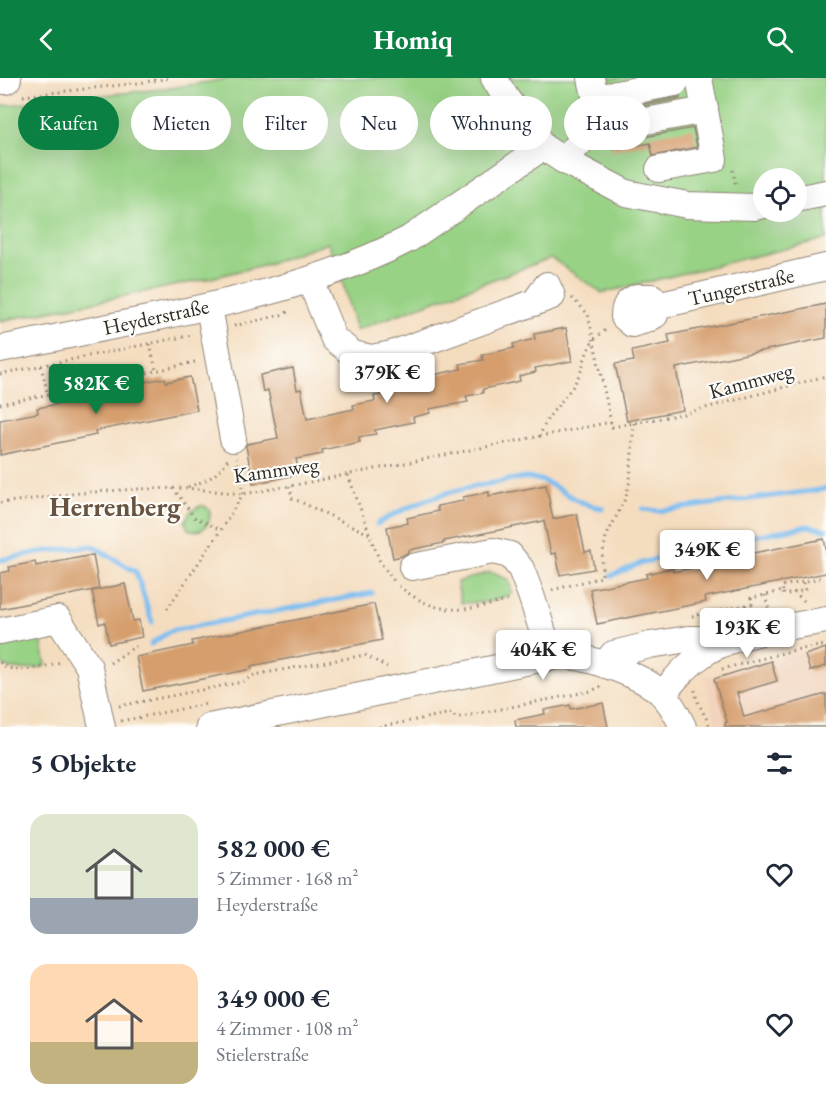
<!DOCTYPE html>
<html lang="de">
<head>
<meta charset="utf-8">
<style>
	:root { --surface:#fff; --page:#f2f2f3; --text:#1f2937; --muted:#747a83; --accent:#0b8043 }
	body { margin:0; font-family:"EB Garamond",serif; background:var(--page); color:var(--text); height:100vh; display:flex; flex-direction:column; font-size:22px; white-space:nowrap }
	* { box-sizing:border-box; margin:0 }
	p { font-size:20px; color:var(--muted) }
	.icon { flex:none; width:33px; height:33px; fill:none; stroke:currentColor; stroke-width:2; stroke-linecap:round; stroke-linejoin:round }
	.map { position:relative; height:649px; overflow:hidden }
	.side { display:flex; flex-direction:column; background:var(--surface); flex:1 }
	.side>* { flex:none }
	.hud { position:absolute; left:18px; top:18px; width:790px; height:54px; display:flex; gap:12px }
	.buttons { position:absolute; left:753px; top:90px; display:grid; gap:12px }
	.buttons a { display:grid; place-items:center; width:54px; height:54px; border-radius:50%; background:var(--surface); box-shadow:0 6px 24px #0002; font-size:30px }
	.price { position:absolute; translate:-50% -51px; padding:0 14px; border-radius:6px; background:#fff; color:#222; font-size:20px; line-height:39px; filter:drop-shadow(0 2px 3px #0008) }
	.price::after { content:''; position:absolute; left:50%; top:36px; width:18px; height:14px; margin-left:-9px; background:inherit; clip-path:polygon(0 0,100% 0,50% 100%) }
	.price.active { background:var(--accent); color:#fff }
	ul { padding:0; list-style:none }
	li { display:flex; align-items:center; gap:18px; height:150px; padding:0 30px }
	li span { display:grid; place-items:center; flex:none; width:168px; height:120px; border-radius:18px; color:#555 }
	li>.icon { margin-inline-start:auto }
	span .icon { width:72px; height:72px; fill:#fffc; stroke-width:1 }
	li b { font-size:26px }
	h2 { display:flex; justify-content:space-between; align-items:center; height:72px; padding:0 30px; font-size:26px }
	.tag { padding:0 21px; border-radius:27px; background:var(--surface); box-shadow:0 6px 24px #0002; font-size:21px; line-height:54px }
	.tag.active { background:var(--accent); color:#fff }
	header { display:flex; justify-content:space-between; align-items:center; height:78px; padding:0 30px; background:var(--accent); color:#fff; font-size:27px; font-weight:700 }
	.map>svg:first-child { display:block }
	.built { fill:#f2d4be }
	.green { fill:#98d285; stroke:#627e58; stroke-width:1.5; fill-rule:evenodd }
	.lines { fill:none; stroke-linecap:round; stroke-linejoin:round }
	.stream { stroke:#7bbdf0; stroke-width:5 }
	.building { fill:#d69e6d }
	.minor-casing { stroke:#908475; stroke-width:28 }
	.major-casing { stroke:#908475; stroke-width:34 }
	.path { stroke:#908475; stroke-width:3; stroke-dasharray:1.5 4.5; stroke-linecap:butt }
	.minor { stroke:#fff; stroke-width:26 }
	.major { stroke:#fff; stroke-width:32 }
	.labels { text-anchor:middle; stroke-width:4.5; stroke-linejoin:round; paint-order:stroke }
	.street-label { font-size:21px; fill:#2b2b2b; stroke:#fdfcf7 }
	.district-label { font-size:27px; font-weight:bold; fill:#675342; stroke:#fdfcf7 }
</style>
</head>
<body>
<header><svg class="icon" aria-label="back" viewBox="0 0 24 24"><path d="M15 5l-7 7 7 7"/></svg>Homiq<svg class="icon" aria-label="search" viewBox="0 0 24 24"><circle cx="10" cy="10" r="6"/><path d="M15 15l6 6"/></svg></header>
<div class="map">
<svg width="826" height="649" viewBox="0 0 826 649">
	<rect width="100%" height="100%" fill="#fdfcf7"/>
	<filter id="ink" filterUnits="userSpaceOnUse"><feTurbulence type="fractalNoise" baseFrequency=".0167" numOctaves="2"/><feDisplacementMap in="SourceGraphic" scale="12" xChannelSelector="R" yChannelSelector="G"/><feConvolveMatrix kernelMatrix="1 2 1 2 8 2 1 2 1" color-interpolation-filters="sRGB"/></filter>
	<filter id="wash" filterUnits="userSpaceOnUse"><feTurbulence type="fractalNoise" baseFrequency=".008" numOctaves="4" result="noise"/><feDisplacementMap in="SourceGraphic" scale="24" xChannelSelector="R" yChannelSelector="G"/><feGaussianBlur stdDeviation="1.35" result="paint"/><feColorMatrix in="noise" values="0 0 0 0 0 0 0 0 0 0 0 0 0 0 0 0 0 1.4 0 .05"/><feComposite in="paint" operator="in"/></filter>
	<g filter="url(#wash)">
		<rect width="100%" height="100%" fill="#f4ddbf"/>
		<path class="built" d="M826 569V649H716L705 599 803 573Z"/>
		<g class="green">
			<path d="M232 0H826V161L602 215 551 180 356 252 340 195 328 165 267 186 203 202 0 243V28L171 10ZM764 100H796V134H764Z"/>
			<path d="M200 428H205L210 433C211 447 202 457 188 451L185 444 190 434Z"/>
			<path d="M490 494 509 502 512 516 488 524 461 525 457 504Z"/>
			<path d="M41 560 46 588C35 590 11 596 2 586 0 582 0 572 0 567Z"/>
		</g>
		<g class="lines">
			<g class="stream">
				<path d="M643 431 659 433 826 411"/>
				<path d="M377 446C417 422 453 411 499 404 513 401 526 398 540 402 554 406 564 416 577 422 585 426 594 429 603 430"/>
				<path d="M0 482 39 474 93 468 136 494 152 544"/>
				<path d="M611 498 639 486 705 467 808 448 826 452"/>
				<path d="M151 566 170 553 372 515"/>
			</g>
		</g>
		<g id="blocks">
			<g class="building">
				<path d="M680 19V21L613 34V32Z"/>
				<path d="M693 50 697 69 653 78 650 65 613 72 611 63 617 64Z"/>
				<path d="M826 226V260L676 290 683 332 627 343 615 286 634 283 632 273 670 265 668 257Z"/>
				<path d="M566 250 572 283 535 290 536 294 519 298 520 303 483 311V315L466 318 468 324 429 331 430 335 413 339 414 344 375 352 376 356 359 359 360 364 322 372 323 376 296 381 299 396 253 406 246 368 247 366 278 360 268 312 263 314 260 297 293 290 297 312 301 311 307 341 354 331 353 327 375 323 374 318 407 312 406 307 429 302 428 298 461 291 460 286 483 282 482 277 514 270 513 266 535 261 534 256Z"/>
				<path d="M190 299 197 332 95 353 96 357 0 377V342L38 335 37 330 140 310 139 305 165 300 166 304Z"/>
				<path d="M546 407 553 441 577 436 585 474 591 473 594 491 560 497 556 475 551 476 544 443 444 463V465L409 472V474L402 478 393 480 387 449 408 445 407 440 438 433 437 428 463 423V419L489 414V418Z"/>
				<path d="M824 461 826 470V495L705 519 706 524 597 546 590 511 647 500 646 496 672 490 673 494 699 489 698 486Z"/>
				<path d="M93 477 99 511 0 531V495L10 493 9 489 35 484 36 488Z"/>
				<path d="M125 506 133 543 139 542 142 559 109 566 105 544 99 546 92 513Z"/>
				<path d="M374 526 382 562 251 588 252 591 143 613 136 579 193 567 192 563Z"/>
				<path d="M826 570V588L810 593 805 577Z"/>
				<path d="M771 583 777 603 737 615 744 639 826 616V649H725V645L727 644 714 601Z"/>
				<path d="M603 625 608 649H516L515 642 545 636 544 632 570 627 571 631Z"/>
			</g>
		</g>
	</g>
	<g filter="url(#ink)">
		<use href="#blocks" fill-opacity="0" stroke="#908475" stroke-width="1.5"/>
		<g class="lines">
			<g class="minor-casing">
				<g id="minor">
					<path d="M494 0 506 20 543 69 563 82 626 115 687 127 754 129 764 127"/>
					<path d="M595 20 675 5"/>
					<path d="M614 49 705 32"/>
					<path d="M563 82C574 70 599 50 598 33 597 22 593 11 591 0"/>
					<path d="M659 91 714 81 699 0"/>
					<path d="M796 121 826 115"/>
					<path d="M310 202 334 261 353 276 371 280 392 276 552 218 547 207 534 225"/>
					<path d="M637 219H652L657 228 655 237 646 242 632 246 624 239C624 228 627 223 637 219Z"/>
					<path d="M657 228 826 189"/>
					<path d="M209 229 233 361"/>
					<path d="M0 271C49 261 99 251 148 241 238 223 327 203 409 161L543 69"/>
					<path d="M412 489 493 473 510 477 521 491 531 517 551 579"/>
					<path d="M0 553 58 541 89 589 102 649"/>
					<path d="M605 587 613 576 650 567 688 561H699L709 562 717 568"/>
					<path d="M663 616C675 600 689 585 706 574 736 555 790 549 826 542"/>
					<path d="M209 649 545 580C553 579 561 577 568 578 593 580 646 599 663 617 672 626 678 638 683 649"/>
				</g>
			</g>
			<g class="major-casing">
				<path id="major" d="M0 0H5"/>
			</g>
			<g class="path">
				<path d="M23 18 138 5 170 0"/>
				<path d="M733 92 736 109"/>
				<path d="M572 220 588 236 612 349 683 336 826 298"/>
				<path d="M234 248 285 236 290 231"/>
				<path d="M150 266 156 293"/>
				<path d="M41 288 48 317"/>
				<path d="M0 296 192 257"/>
				<path d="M0 326 94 307 199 283"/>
				<path d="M539 359 548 340 574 307 581 293 586 277 593 262 608 250"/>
				<path d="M348 397 380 484 394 503"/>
				<path d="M290 408 292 420 369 456"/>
				<path d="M188 409C207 402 217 399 228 381"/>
				<path d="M173 410 194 439 221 452"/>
				<path d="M0 425 80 415 136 411 186 410 243 416 290 408 611 344"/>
				<path d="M399 508C438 540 464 533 510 522"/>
				<path d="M552 512 602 499V479L606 459 626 419 630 402 634 345"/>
				<path d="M783 513 782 508 803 504"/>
				<path d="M794 514 804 523"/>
				<path d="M765 517 769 533"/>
				<path d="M167 531 221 452 243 416 237 380"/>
				<path d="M692 538 752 526 751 520 783 513 784 517 805 512 803 504 820 500"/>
				<path d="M0 584C12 599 45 588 61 584"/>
				<path d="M110 585 136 568"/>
				<path d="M722 591 795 572 826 567"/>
				<path d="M695 612C696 626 706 636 710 649"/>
				<path d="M119 628 242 604 254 597 365 577 387 589"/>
				<path d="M121 643 206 626"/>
				<path d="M379 649 452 635 456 640 591 613 602 608"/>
			</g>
			<use href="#minor" class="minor"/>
			<use href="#major" class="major"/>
		</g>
	</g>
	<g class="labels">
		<g class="street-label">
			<text transform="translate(741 209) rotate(-13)" y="7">Tungerstraße</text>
			<text transform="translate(156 239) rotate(-12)" y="7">Heyderstraße</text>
			<text transform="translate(751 303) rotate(-15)" y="7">Kammweg</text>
			<text transform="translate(276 392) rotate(-8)" y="7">Kammweg</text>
		</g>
		<g class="district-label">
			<text x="115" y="438">Herrenberg</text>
		</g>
	</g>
</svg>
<div class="buttons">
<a><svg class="icon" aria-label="locate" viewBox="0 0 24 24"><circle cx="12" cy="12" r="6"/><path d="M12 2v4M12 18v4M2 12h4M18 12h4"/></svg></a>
</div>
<b class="price" style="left:387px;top:326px">379K €</b>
<b class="price active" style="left:96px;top:337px">582K €</b>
<b class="price" style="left:707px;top:503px">349K €</b>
<b class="price" style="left:747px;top:581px">193K €</b>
<b class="price" style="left:543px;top:603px">404K €</b>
<div class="hud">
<a class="tag active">Kaufen</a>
<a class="tag">Mieten</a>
<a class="tag">Filter</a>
<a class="tag">Neu</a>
<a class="tag">Wohnung</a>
<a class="tag">Haus</a>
</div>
</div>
<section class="side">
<h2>5 Objekte<svg class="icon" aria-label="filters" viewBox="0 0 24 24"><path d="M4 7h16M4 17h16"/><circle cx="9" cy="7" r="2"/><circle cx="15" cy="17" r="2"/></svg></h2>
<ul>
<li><span style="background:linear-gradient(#dfe7d0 70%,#9aa5b1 0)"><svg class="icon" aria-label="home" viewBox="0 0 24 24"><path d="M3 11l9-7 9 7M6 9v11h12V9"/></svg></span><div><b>582 000 €</b><p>5 Zimmer · 168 m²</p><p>Heyderstraße</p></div><svg class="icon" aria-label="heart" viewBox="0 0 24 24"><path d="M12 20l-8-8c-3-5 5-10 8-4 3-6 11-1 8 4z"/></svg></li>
<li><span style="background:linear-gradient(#ffd9b3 65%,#c2b280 0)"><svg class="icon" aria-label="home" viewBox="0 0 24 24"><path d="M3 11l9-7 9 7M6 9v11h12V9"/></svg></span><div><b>349 000 €</b><p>4 Zimmer · 108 m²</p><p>Stielerstraße</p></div><svg class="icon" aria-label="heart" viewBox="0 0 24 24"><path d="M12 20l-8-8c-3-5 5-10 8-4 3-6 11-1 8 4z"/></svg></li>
</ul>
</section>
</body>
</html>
